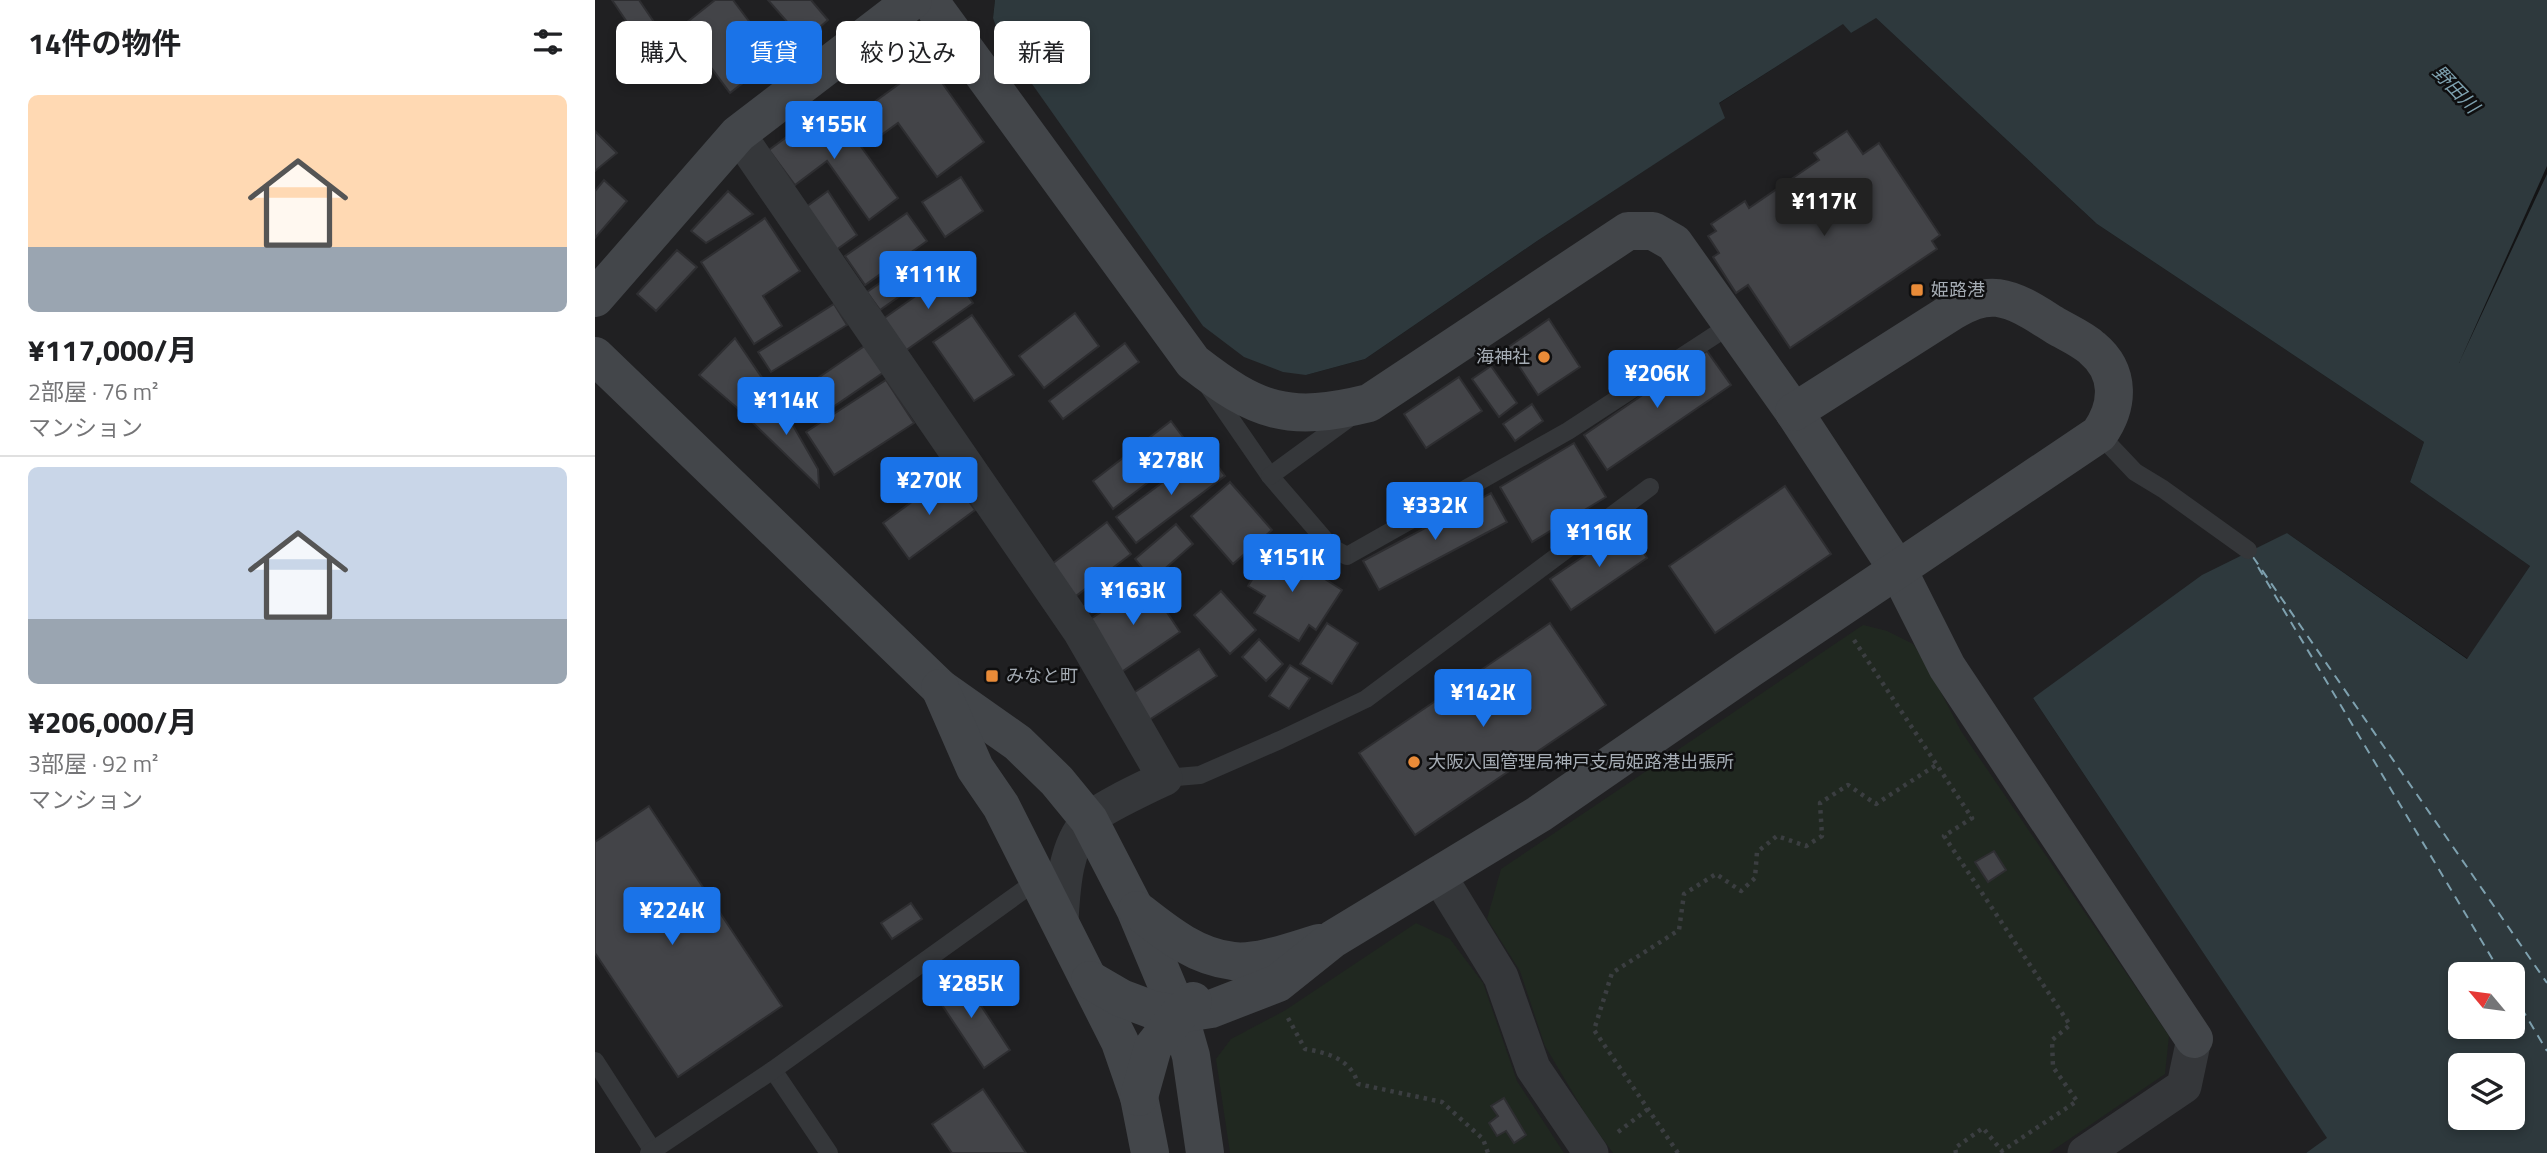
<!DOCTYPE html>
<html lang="ja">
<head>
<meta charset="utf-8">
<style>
	:root { --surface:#fff; --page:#f2f2f2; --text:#202124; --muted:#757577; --line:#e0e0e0; --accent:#1a73e8 }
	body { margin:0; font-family:"Titillium Web","Noto Sans JP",sans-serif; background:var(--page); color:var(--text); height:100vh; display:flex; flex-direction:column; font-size:26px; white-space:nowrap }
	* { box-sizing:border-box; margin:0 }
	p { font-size:23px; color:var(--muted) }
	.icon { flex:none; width:38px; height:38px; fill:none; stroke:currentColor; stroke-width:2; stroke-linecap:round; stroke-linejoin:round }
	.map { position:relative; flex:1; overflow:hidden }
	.details { display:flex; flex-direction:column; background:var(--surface); width:595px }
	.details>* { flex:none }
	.hud { position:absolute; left:21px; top:21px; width:665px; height:63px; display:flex; gap:14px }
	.needle { width:46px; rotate:299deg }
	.fabs { position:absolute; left:1853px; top:962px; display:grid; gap:14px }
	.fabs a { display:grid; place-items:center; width:77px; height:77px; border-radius:10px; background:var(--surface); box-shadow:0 4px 10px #0003; font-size:35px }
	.price { position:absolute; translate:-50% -60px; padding:0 16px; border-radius:7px; background:var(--accent); color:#fff; font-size:23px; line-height:46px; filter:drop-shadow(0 2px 4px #0008) }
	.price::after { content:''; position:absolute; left:50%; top:42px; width:21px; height:16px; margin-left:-10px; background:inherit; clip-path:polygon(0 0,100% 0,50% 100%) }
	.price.current { background:#222; color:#fff }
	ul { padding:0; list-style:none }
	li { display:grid; align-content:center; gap:14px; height:371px; padding:0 28px }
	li+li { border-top:2px solid var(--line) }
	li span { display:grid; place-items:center; height:217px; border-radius:10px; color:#555 }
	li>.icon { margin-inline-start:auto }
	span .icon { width:126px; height:126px; fill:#fffc; stroke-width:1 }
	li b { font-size:30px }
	h2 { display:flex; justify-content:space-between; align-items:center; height:84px; padding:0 28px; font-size:30px }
	.chip { padding:0 24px; border-radius:10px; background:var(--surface); box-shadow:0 4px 10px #0003; font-size:24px; line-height:63px }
	.chip.current { background:var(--accent); color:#fff }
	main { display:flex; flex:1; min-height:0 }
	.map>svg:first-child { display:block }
	.built { fill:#202022 }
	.green { fill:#202820 }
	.water { fill:#2e393d; fill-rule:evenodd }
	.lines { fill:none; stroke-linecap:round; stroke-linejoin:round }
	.ferry { stroke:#7ea1af; stroke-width:2; stroke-dasharray:9 7; stroke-linecap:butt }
	.building { fill:#434448; stroke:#2e2e31; stroke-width:2 }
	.path { stroke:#3b3e41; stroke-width:4.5; stroke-dasharray:3.5 5; stroke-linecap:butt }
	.lane { stroke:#35373a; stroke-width:18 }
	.street { stroke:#35373a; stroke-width:35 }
	.secondary { stroke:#43464a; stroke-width:38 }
	.poi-dot { fill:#e98b38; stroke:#0f0f10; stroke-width:2.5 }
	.labels { text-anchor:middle; stroke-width:5; stroke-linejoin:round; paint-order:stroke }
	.poi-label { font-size:18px; fill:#a6adb5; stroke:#0f0f10; text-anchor:start }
	.water-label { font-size:19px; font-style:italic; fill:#7ea1af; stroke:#0f0f10 }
</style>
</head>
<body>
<main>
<section class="details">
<h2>14件の物件<svg class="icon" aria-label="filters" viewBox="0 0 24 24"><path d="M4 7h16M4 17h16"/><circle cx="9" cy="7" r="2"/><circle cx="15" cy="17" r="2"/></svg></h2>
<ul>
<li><span style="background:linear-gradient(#ffd9b3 70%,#9aa5b1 0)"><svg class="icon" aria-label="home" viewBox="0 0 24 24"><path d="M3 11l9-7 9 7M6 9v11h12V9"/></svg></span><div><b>¥117,000/月</b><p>2部屋 · 76 m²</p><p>マンション</p></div></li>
<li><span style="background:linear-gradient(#c9d6e8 70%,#9aa5b1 0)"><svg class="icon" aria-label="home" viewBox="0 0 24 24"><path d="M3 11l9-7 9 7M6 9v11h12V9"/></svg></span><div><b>¥206,000/月</b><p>3部屋 · 92 m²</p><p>マンション</p></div></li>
</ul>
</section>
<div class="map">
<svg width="1952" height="1153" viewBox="0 0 1952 1153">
	<rect width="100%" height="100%" fill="#141415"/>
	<path class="built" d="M0 0H400L398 18 711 375 770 359 942 241 1129 118 1123 104 1249 23 1256 33 1280 17 1502 224 1829 442 1815 482 1935 566 1873 659 1692 533 1438 698 1733 1139 1711 1153H0Z"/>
	<g class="green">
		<path d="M1268 625 1292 631 1318 644 1329 660 1366 731 1574 1036 1570 1074 1454 1153H1018L994 1120 950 1046 925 971 892 919 906 869Z"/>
		<path d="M821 923 855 939 888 983 922 1081 969 1153H635L621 1059 636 1039 689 1011Z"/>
	</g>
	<path class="water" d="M400 0H1952V166L1864 363 1952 174V1153H1711L1732 1138 1438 698 1607 575 1692 533 1872 659 1935 566 1815 482 1829 442 1502 224 1281 18 1256 33 1248 24 1124 103 1130 118 942 241 770 359 711 375 688 372 649 357 608 326 406 40 398 18ZM1866 975H1918V1027H1866ZM1866 1066H1918V1118H1866Z"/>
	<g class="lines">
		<g class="ferry">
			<path d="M1658 557 1952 983"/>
			<path d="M1663 567 1907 975"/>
			<path d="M1918 994 1952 1051"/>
		</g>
	</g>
	<g class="building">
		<path d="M17 0H44L61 25 42 37Z"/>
		<path d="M120 0H138L181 57 135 93 86 27Z"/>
		<path d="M173 0H216L233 20 209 41Z"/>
		<path d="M333 63 389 142 342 177 303 123 278 141 260 116Z"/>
		<path d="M232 107 250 132 254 130 303 198 274 220 232 161 200 185 174 150Z"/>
		<path d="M0 131 22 153 0 171Z"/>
		<path d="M1252 131 1268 154 1284 143 1345 235 1337 241 1342 249 1195 348 1153 285 1141 293 1118 257 1124 253 1113 236 1121 231 1116 224 1150 201 1154 208 1224 160 1219 153Z"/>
		<path d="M366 177 388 211 350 237 327 202Z"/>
		<path d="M9 180 32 201 0 238V191Z"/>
		<path d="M133 191 158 214 111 243 96 231Z"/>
		<path d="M233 191 262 235 241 250 211 207Z"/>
		<path d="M312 213 332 241 270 285 250 256Z"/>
		<path d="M170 218 205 271 168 296 187 326 159 344 106 262Z"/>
		<path d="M82 250 102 267 61 311 42 294Z"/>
		<path d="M324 256 336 274 285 310 272 292Z"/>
		<path d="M356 271 378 303 310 351 288 319Z"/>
		<path d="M239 304 252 325 176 372 163 352Z"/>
		<path d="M480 313 504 346 449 388 424 356Z"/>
		<path d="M377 315 419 375 379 401 338 342Z"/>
		<path d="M954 319 985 367 943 395 912 348Z"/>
		<path d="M140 338 174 388 148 413 104 375Z"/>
		<path d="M530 343 544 362 468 419 454 401Z"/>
		<path d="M271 345 289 372 238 407 220 380Z"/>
		<path d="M1112 351 1136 385 1012 470 989 435Z"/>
		<path d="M896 366 922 403 904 417 877 379Z"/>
		<path d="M864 377 887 411 831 448 809 414Z"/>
		<path d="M291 380 319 423 239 475 211 432Z"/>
		<path d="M181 396 223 469 224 487 156 421Z"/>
		<path d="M937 404 948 421 920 441 908 424Z"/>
		<path d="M576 421 597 449 518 509 498 481Z"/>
		<path d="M979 443 1011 497 937 542 905 487Z"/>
		<path d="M611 450 630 476 541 543 521 517Z"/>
		<path d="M355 474 380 510 314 559 288 523Z"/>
		<path d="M635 482 677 530 638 564 596 516Z"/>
		<path d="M1190 486 1236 554 1120 633 1074 566Z"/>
		<path d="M896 493 912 522 784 590 768 561Z"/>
		<path d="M512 522 536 554 477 599 453 567Z"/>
		<path d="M581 524 598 544 557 580 540 559Z"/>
		<path d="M1032 527 1052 558 976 610 955 579Z"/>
		<path d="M678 546 747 590 721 630 714 625 704 641 659 613 670 596 653 586Z"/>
		<path d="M552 582 585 632 525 673 491 622Z"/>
		<path d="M626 591 661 630 635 654 599 615Z"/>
		<path d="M732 623 763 643 737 684 705 664Z"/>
		<path d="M955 623 1011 705 820 835 764 753Z"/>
		<path d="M664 639 688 664 671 681 647 657Z"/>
		<path d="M604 649 622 676 554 720 537 694Z"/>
		<path d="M695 665 715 678 694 709 674 696Z"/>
		<path d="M54 806 187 1006 83 1077 0 953V842Z"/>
		<path d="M1399 851 1411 870 1393 882 1380 862Z"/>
		<path d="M316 903 327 919 297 939 286 923Z"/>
		<path d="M364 972 415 1050 389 1068 337 990Z"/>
		<path d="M388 1089 431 1153H357L337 1124Z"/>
		<path d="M909 1098 931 1135 919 1143 911 1131 902 1136 894 1123 903 1116 896 1106Z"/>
	</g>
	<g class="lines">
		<g class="path">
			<path d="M1259 640 1377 818 1349 836 1475 1025 1457 1040 1458 1067 1482 1101 1407 1151 1388 1128 1360 1148 1361 1153"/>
			<path d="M693 1018 710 1049C733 1053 756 1059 763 1084L847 1102 888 1139 893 1153"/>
			<path d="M1023 1132 1053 1109"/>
			<path d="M1083 1153 999 1030 1017 973 1084 930 1089 894 1121 874 1146 891 1160 878 1162 852 1182 836 1211 846 1227 836 1225 803 1253 785 1281 804 1341 765"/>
		</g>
		<g class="lane">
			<path d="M613 386 675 476 737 548 752 556 973 431 1137 324"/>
			<path d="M1504 434 1540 472 1568 489 1653 550"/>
			<path d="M675 476 757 416"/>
			<path d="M570 778 605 775 685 740 771 699 1055 487"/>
			<path d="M0 1061 58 1151"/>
			<path d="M178 1070 234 1153"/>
			<path d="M54 1153 178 1070 444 879"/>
		</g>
		<g class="street">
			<path d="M143 134 485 631 570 778C554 786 503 809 493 821 470 847 468 887 466 920"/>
			<path d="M844 876 906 977 938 1068 996 1153"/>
			<path d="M1490 1153 1589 1086 1599 1039"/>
		</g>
		<g class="secondary">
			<path d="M334 0 598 362C662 412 693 423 774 403L1033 231H1058L1079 243 1199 412 1303 570 1352 667 1599 1039"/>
			<path d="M0 298 143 134 318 0"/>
			<path d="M0 356 345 688 423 743 462 781 494 820 540 909 584 1014 596 1056 610 1153"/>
			<path d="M345 688 380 768 406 806 525 1042 544 1097 555 1153"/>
			<path d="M542 910C570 932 600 957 638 961 663 964 700 950 724 943"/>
			<path d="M495 980 526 998 558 1010 584 1014 616 1009 683 983 738 939 944 814 1153 670 1504 434C1524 406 1526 372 1497 348 1487 339 1473 333 1461 326 1443 315 1424 301 1403 298 1386 296 1372 303 1358 311L1199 412"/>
			<path d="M544 1097 558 1047 584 1014 598 1001"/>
		</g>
	</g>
	<g class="poi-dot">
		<rect x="1315" y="283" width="14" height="14" rx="3.5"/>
		<circle cx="949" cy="357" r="7"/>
		<rect x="390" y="669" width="14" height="14" rx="3.5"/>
		<circle cx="819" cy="762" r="7"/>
	</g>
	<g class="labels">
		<g class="poi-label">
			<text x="1336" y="296">姫路港</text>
			<text x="935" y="363" text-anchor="end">海神社</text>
			<text x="411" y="682">みなと町</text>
			<text x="833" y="768">大阪入国管理局神戸支局姫路港出張所</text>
		</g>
		<g class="water-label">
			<text transform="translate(1861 89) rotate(46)" y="7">野田川</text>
		</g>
	</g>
</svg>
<div class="fabs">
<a><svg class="needle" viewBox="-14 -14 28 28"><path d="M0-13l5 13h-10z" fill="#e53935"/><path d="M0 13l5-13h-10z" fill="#757577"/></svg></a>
<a><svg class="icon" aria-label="layers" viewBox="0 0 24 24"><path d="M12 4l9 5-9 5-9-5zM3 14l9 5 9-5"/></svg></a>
</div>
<b class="price" style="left:239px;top:161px">¥155K</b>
<b class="price current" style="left:1229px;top:238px">¥117K</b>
<b class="price" style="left:333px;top:311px">¥111K</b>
<b class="price" style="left:1062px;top:410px">¥206K</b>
<b class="price" style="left:191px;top:437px">¥114K</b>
<b class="price" style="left:576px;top:497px">¥278K</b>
<b class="price" style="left:334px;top:517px">¥270K</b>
<b class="price" style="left:840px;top:542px">¥332K</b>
<b class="price" style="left:1004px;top:569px">¥116K</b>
<b class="price" style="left:697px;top:594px">¥151K</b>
<b class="price" style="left:538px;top:627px">¥163K</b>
<b class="price" style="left:888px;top:729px">¥142K</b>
<b class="price" style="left:77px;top:947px">¥224K</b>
<b class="price" style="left:376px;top:1020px">¥285K</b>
<div class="hud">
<a class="chip">購入</a>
<a class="chip current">賃貸</a>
<a class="chip">絞り込み</a>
<a class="chip">新着</a>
</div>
</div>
</main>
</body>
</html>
